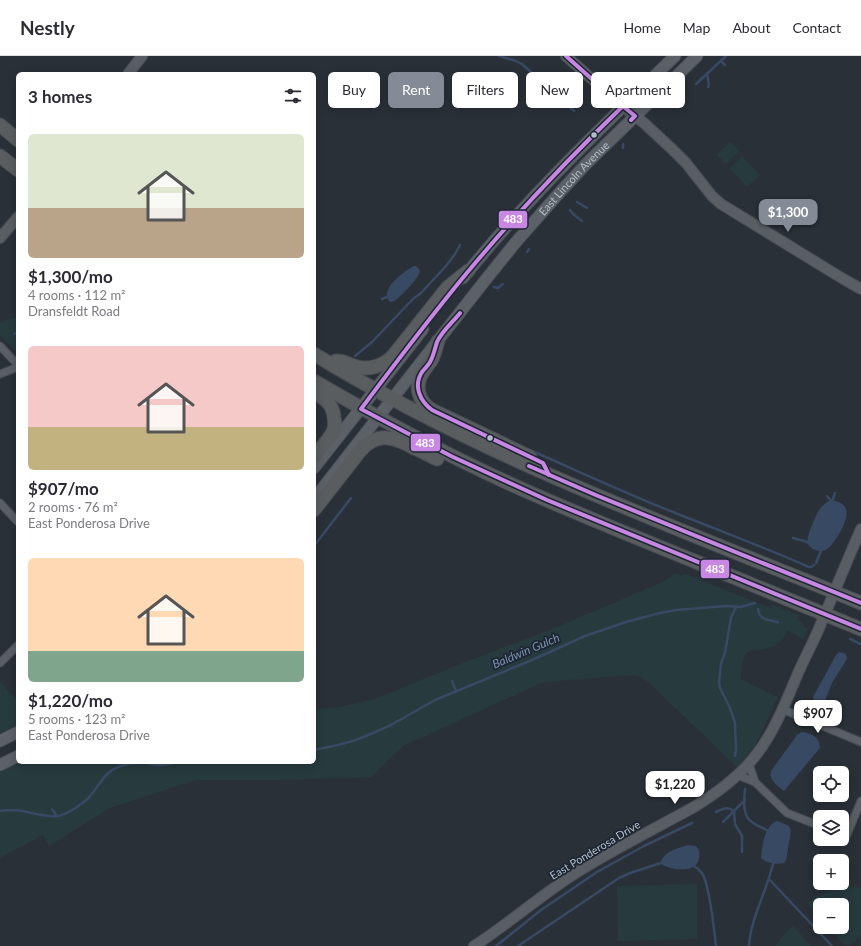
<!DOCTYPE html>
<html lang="en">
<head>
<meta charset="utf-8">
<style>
	:root { --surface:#fff; --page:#f7f7f7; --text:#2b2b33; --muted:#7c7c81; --line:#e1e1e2; --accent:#848b96 }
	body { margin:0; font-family:Lato,sans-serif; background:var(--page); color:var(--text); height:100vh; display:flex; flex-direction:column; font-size:15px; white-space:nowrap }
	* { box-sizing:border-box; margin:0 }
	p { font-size:13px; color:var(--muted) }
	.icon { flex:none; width:22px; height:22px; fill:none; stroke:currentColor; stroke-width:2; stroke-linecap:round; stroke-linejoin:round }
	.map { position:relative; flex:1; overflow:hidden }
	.sheet { position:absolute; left:16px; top:16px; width:300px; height:692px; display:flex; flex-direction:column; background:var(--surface); border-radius:6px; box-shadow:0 2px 10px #0003 }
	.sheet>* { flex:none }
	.hud { position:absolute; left:328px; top:16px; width:380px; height:36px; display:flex; gap:8px }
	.buttons { position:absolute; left:813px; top:710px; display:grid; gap:8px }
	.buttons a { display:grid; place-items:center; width:36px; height:36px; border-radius:6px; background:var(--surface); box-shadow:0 2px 10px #0003; font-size:20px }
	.price { position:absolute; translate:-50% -34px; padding:0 9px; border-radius:8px; background:#fff; color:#222; font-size:13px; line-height:26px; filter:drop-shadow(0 1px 2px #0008) }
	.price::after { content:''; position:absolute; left:50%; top:24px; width:12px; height:9px; margin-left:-6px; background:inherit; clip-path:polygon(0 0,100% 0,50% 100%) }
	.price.on { background:var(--accent); color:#fff }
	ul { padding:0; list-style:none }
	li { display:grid; align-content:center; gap:8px; height:212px; padding:0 12px }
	li span { display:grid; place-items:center; height:124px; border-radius:6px; color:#555 }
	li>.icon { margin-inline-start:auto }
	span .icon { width:72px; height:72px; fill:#fffc; stroke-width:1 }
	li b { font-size:17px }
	h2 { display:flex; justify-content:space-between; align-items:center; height:48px; padding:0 12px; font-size:17px }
	.tag { padding:0 14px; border-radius:6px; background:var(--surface); box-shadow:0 2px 10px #0003; font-size:14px; line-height:36px }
	.tag.on { background:var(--accent); color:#fff }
	header { display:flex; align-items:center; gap:24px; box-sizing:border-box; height:56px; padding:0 20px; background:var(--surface); border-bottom:1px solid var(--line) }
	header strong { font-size:19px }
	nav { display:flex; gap:22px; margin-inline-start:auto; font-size:14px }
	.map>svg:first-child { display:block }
	.green { fill:#273a3e }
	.water { fill:#384963 }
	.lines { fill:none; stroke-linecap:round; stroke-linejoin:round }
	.stream { stroke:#384963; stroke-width:2.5 }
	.street-casing { stroke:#484c53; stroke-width:9 }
	.secondary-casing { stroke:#484c53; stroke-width:12 }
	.primary-casing { stroke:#484c55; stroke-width:13 }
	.highway-casing { stroke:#474c53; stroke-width:15 }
	.street { stroke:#5a5e66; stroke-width:7 }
	.secondary { stroke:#595d64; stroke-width:10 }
	.primary { stroke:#5c6168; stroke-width:11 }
	.highway { stroke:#5a5d60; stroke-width:13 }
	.bus-1-casing { stroke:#1d2633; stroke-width:7 }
	.bus-1 { stroke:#c787e3; stroke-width:4 }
	.bus-dot { fill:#b4bcc9; stroke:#1d2633; stroke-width:1.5 }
	.labels { text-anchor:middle; stroke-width:3.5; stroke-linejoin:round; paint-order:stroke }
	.street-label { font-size:11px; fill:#b4bcc9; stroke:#1d2633 }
	.water-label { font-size:12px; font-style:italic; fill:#7c92b1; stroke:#1d2633 }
	.line-badge { stroke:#1d2633; stroke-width:1.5 }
	.badge-label { font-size:11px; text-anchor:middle; font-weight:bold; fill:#fff }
</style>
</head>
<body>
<header>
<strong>Nestly</strong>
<nav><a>Home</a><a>Map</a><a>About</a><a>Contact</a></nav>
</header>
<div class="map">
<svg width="861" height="890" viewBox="0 0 861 890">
	<rect width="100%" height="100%" fill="#2a3038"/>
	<g class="green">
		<path d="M730 86 739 95 726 108 717 99Z"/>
		<path d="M742 100 760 119 747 131 730 112Z"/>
		<path d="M18 260V297L0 279V267Z"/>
		<path d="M677 517 680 520 685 518 771 552 773 549 798 559 797 563 802 567 804 571 808 573 803 583 787 574C781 589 773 592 757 594 754 594 751 593 748 596 742 600 741 616 741 623L778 641 755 690 746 700 737 711 648 626 639 620 629 619 546 626 539 628 403 690 371 721 279 724H196L110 752 49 790 43 779 0 802V716L22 706H314V653L340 651 375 643 455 610 557 571 660 527Z"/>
		<path d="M0 626 18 645V669L0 677Z"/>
		<path d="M697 828V883L618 885 617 830Z"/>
		<path d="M851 830 861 832V878L857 883 850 889 843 888 828 871H842V849H820V862L807 847 819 839 832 834Z"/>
		<path d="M793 870 811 890H776L785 877Z"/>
	</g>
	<g class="water">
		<path d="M414 210H416C418 212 419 212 420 215 420 221 401 240 396 244 393 246 394 245 390 246 378 234 404 215 414 210Z"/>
		<path d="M831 444C837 445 844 447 846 453 850 462 835 488 827 493 824 495 822 495 818 495 815 494 810 492 808 488 805 483 816 459 819 454 822 450 826 446 831 444Z"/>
		<path d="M839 596 843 597 846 598 847 603 832 627 822 652 815 647 813 641 836 599Z"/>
		<path d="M802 676C812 678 820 681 820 692L784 735C778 730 769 725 771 715L797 679Z"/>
		<path d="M777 765 780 766 789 770 791 775 786 804 784 807C777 809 766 807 761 802 762 790 764 770 777 765Z"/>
		<path d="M688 789 696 790C699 794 700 797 699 802 699 805 697 808 695 810 687 816 668 813 661 808 661 796 679 792 688 789Z"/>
	</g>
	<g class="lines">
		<g class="stream">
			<path d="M499 0 516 5 522 8 574 55"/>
			<path d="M721 5 725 9"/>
			<path d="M707 18 709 29 708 31"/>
			<path d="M696 28 726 0"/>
			<path d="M623 88V92"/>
			<path d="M577 146 587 152"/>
			<path d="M570 154 574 159 582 165"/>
			<path d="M527 196 529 193"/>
			<path d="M494 231 498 232 503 228"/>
			<path d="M382 243 389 240"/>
			<path d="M14 278 18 276"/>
			<path d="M355 300 372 286 413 243 421 237 446 210 455 198 460 189"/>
			<path d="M530 394C578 415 625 437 673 456 718 474 764 491 809 511H811L814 509"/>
			<path d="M827 440 832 446"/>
			<path d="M832 446 835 437"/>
			<path d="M793 482C798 484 804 484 809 487"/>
			<path d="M314 490 351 442"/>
			<path d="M816 507 822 492"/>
			<path d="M758 553C759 564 769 564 778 566"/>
			<path d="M850 583 861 588"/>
			<path d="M452 625 456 635"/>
			<path d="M314 694 338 689 356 684 373 677 391 669 435 644 532 604 585 580 626 566 660 557 676 554 726 550 741 551 755 547"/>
			<path d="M735 700 736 694 735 667 730 652 720 632 719 626 721 608 725 596 731 562 736 551"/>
			<path d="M745 733C744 743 742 760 752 766 757 770 763 772 769 775"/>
			<path d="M52 753 57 760"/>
			<path d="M0 755C5 754 10 754 15 754 28 755 46 762 58 760 66 759 86 746 91 739 102 726 104 716 121 710 129 707 137 706 145 707 149 707 153 709 157 709 163 710 169 708 175 706"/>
			<path d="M716 756C722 753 727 750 734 755L735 768 742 780V796"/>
			<path d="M723 766 745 744"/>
			<path d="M692 809C696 811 699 813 702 817 710 830 714 873 716 890"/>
			<path d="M769 823 832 890"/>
			<path d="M496 890 541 854 597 816 644 790 692 767"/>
			<path d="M518 890 619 822 630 817 664 806"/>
			<path d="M749 890C751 860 768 833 774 804"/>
		</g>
		<g class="street-casing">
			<g id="street">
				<path d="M0 290 18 309"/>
				<path d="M0 318 18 311"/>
				<path d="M0 447 18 466"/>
				<path d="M0 607 18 589"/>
				<path d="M782 653 861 686"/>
				<path d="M749 708 755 726"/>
				<path d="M737 719 755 726 787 757 820 770"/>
				<path d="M846 781 861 745"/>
			</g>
		</g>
		<g class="secondary-casing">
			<g id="secondary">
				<path d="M566 0 613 42 644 67 673 94 686 107 712 140 721 148 840 221 861 233"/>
				<path d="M128 18 142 0"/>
				<path d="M0 182 18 161"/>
				<path d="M474 890C510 867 542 838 579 815 616 792 656 772 694 751 717 737 740 720 756 699 775 675 787 643 799 615 805 602 811 590 817 577 832 542 846 507 861 473"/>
			</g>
		</g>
		<g class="primary-casing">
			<g id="primary">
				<path d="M463 222C527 142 602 71 675 0"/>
				<path d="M314 412 423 273"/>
				<path id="s1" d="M314 443 483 227 516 186 561 135 587 107 697 0"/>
				<path d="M0 685 18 676"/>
				<path d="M0 709 18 700"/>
			</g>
		</g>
		<g class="highway-casing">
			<g id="highway">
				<path d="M0 69 18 84"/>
				<path d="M0 100 18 114"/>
				<path d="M438 285C436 291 435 297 432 303 430 307 426 311 423 316 414 329 418 346 432 354L530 401"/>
				<path d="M314 298C485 403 676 471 861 547"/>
				<path d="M336 305C344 304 347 308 354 310 368 315 383 310 393 300L448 231 468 215"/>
				<path d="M314 325C376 361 439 395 504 425 549 446 594 464 640 483 714 513 787 543 861 573"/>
				<path d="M314 336C324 342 333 348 334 361 335 366 335 371 333 376 328 385 320 393 314 401"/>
				<path d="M314 454 360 395C377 375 394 381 414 392 422 395 429 399 437 403"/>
			</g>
		</g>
		<use href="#street" class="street"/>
		<use href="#secondary" class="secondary"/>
		<use href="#primary" class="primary"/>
		<use href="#highway" class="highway"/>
		<g class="bus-1-casing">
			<g id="bus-1">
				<path d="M566 0 613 42 635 60 631 64"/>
				<path d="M623 50C570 101 519 155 471 212 433 257 397 305 361 353L453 401 547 444 861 573"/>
				<path d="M460 257C453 266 442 275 437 286 435 292 434 298 431 304 429 309 425 312 422 316 413 330 420 345 432 354L543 407 549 419"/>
				<path d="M529 410 598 440 861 547"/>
			</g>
		</g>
		<use href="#bus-1" class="bus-1"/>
	</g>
	<g class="bus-dot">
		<circle cx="594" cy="79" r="3.5"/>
		<circle cx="490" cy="382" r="3.5"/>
	</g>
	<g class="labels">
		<g class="street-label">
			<text dy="4" stroke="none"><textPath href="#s1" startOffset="413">East Lincoln Avenue</textPath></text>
			<text transform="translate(595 794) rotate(-31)" y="4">East Ponderosa Drive</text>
		</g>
		<g class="water-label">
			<text transform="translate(526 595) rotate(-23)" y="4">Baldwin Gulch</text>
		</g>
	</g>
	<g class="line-badge">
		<rect x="498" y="154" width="30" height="19" rx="4" fill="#c787e3"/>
		<rect x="410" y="377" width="31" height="19" rx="4" fill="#c787e3"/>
		<rect x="700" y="503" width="30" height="20" rx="4" fill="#c787e3"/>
	</g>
	<g class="badge-label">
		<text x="513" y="167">483</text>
		<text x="425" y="391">483</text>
		<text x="715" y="517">483</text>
	</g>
</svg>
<div class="buttons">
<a><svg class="icon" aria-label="locate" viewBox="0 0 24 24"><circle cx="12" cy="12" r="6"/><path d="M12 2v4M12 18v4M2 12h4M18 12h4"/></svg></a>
<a><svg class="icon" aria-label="layers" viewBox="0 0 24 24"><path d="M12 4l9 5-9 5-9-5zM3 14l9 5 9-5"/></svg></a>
<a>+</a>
<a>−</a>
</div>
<b class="price on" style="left:788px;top:177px">$1,300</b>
<b class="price" style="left:818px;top:678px">$907</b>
<b class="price" style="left:675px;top:749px">$1,220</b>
<div class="hud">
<a class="tag">Buy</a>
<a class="tag on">Rent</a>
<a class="tag">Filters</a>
<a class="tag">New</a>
<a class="tag">Apartment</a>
</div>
<section class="sheet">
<h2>3 homes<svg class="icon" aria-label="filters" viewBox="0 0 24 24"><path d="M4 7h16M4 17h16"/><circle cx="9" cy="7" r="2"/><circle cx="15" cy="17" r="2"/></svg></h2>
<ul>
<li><span style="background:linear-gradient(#dfe7d0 60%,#b9a48a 0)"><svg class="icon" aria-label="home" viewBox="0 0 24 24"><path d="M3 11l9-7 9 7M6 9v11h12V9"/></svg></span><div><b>$1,300/mo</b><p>4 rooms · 112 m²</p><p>Dransfeldt Road</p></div></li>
<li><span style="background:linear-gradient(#f6c9c9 65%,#c2b280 0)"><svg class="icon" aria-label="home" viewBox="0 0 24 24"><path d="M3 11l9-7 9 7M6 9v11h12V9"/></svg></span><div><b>$907/mo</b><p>2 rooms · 76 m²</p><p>East Ponderosa Drive</p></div></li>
<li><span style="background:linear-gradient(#ffd9b3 75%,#7fa58c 0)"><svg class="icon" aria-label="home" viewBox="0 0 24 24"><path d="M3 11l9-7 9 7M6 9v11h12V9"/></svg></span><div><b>$1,220/mo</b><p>5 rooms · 123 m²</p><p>East Ponderosa Drive</p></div></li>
</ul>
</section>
</div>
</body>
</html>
